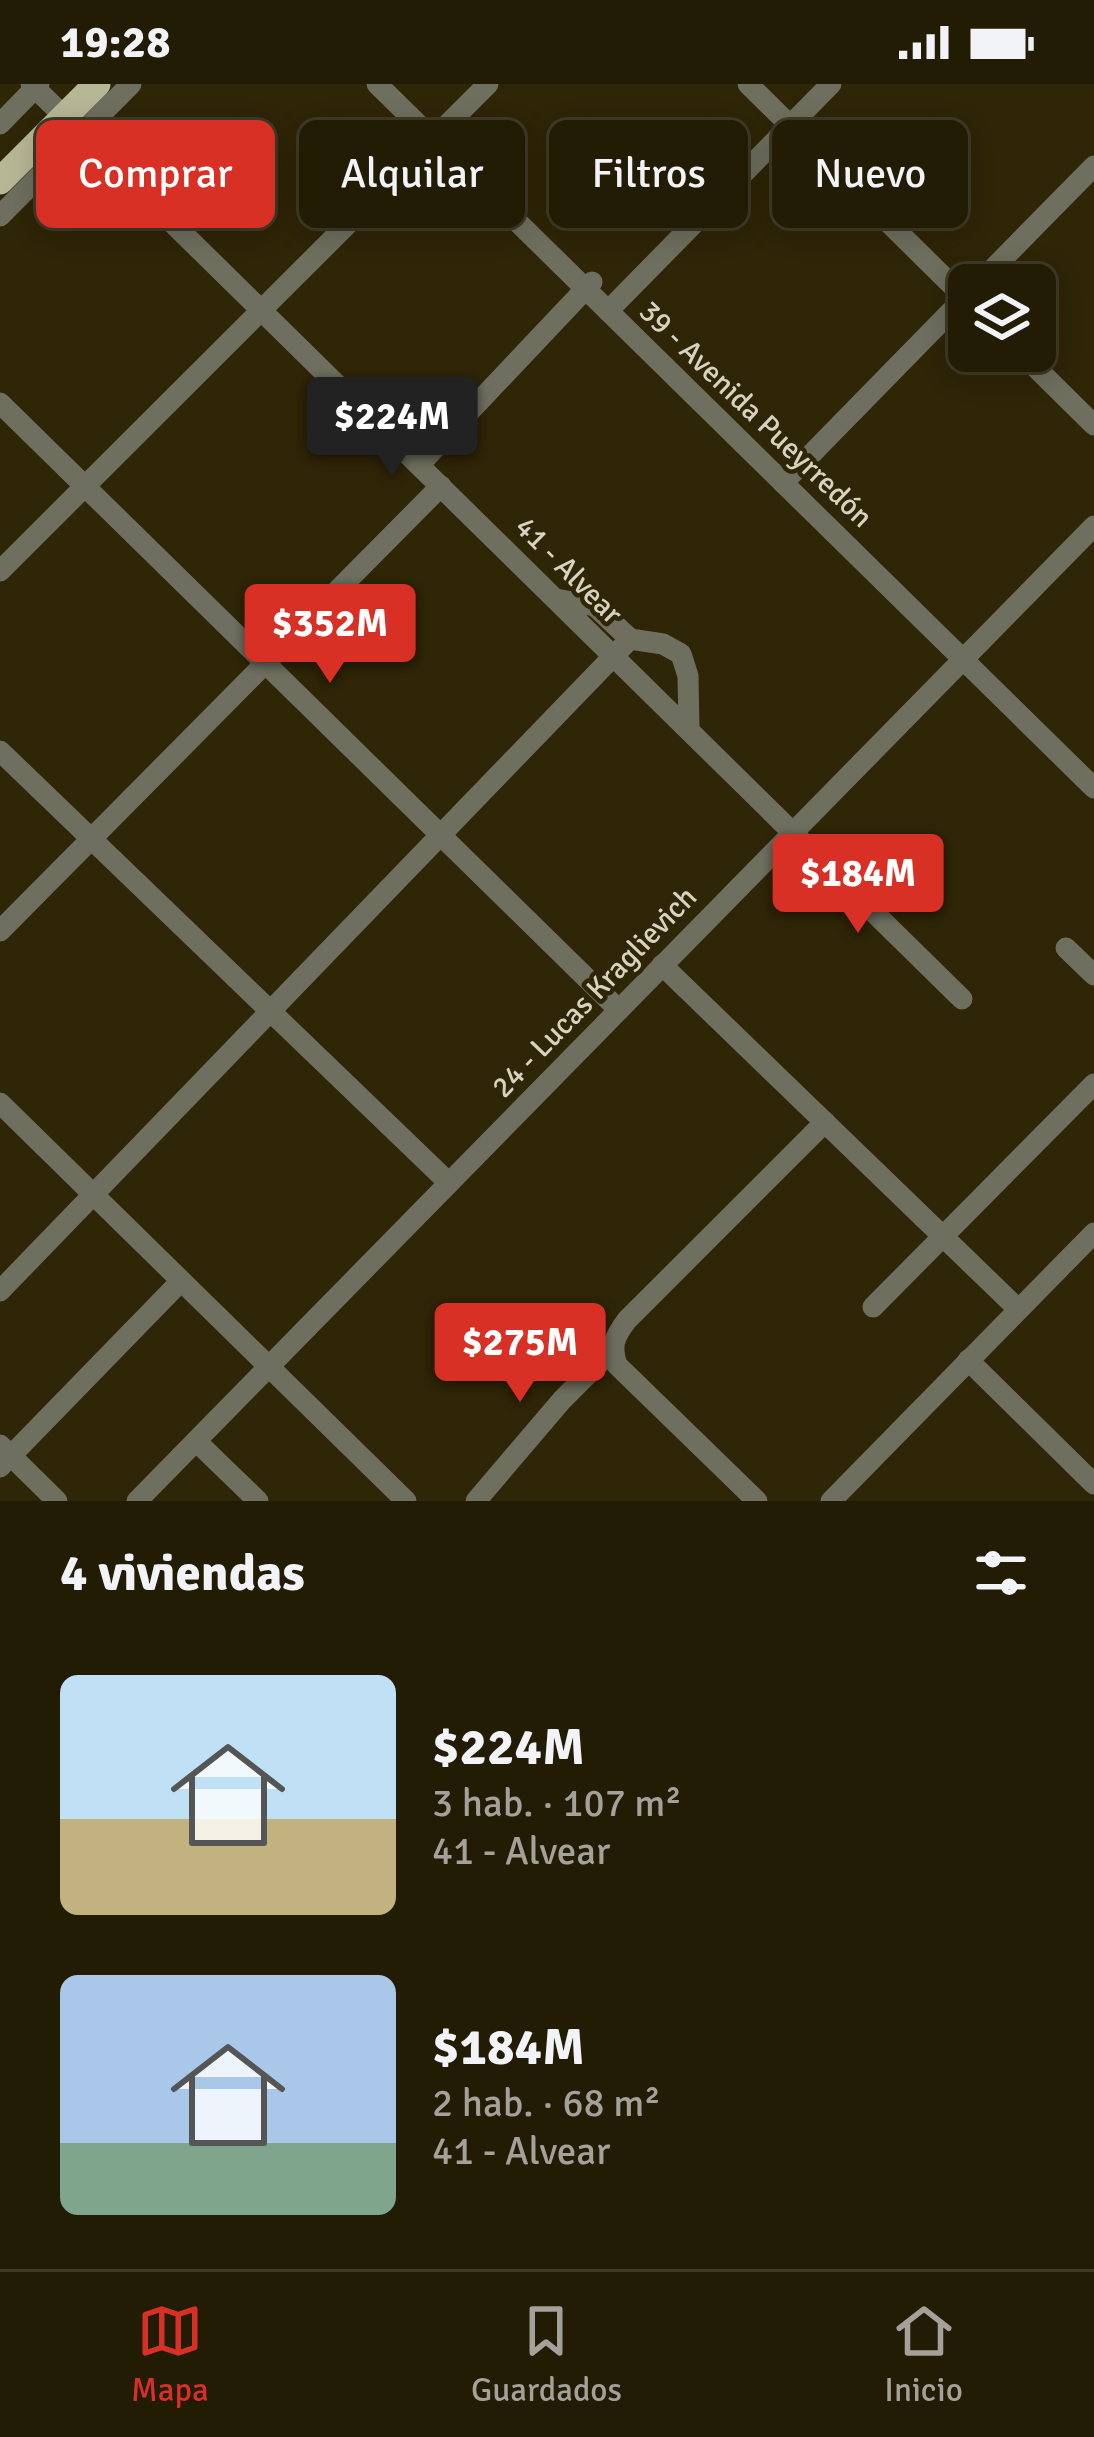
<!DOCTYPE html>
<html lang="es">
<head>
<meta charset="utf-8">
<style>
	:root { --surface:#231c05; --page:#2f2913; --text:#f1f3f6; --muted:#a3a19a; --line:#403a27; --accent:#d93025 }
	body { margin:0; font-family:Signika,sans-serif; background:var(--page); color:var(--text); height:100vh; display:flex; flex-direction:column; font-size:45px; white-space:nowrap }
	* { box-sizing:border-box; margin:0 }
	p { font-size:39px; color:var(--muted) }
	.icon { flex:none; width:66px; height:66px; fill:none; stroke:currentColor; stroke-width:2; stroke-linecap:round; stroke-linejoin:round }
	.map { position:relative; height:1417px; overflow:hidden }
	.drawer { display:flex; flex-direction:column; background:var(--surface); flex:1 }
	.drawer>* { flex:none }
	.guide { position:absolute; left:36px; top:36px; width:1023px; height:108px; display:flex; gap:24px }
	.fabs { position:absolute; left:948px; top:180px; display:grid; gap:24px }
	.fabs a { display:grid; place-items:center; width:108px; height:108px; border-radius:18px; background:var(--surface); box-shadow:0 6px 30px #0003,0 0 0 3px var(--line); font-size:60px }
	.price { position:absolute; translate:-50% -102px; padding:0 27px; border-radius:12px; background:var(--accent); color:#fff; font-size:39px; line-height:78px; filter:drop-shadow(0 3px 6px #0008) }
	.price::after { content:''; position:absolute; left:50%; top:72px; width:36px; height:27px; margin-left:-18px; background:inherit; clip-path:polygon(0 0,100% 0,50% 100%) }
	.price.current { background:#222; color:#fff }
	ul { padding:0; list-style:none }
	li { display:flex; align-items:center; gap:36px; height:300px; padding:0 60px }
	li span { display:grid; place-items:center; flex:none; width:336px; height:240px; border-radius:18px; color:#555 }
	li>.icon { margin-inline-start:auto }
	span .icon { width:144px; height:144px; fill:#fffc; stroke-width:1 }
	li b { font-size:51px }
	h2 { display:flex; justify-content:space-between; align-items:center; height:144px; padding:0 60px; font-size:51px }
	.chip { padding:0 42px; border-radius:18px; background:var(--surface); box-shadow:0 6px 30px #0003,0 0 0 3px var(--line); font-size:42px; line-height:108px }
	.chip.current { background:var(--accent); color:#fff }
	.status { display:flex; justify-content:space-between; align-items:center; height:84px; padding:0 60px; background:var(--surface); direction:ltr }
	.status svg { height:33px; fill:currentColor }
	.menu { display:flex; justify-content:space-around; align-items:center; height:168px; border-top:3px solid var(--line); background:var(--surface); font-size:33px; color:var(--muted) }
	.menu a { display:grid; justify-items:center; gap:6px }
	.menu .current { color:var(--accent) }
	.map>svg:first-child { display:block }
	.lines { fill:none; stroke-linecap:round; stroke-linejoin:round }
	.minor { stroke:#6e6f5e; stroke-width:21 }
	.major { stroke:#b6b795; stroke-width:27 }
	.labels { text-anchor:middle; stroke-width:9; stroke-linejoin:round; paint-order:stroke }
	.street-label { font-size:30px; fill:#d8d2c1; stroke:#2f2507 }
</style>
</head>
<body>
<div class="status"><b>19:28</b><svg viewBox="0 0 49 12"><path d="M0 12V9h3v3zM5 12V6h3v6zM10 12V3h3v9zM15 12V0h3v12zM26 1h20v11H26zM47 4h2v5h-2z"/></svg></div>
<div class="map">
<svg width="1094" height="1417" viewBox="0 0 1094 1417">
	<rect width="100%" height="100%" fill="#2f2507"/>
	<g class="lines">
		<g class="minor">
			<path d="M31 0 962 915"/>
			<path d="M377 0 1094 704"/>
			<path d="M748 0 969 218"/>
			<path d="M0 40 39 0"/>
			<path d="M0 132 131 0"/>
			<path d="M977 201 1094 82"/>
			<path d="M608 227 831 0"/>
			<path d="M1019 267 1094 341"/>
			<path d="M0 319 619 926"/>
			<path d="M419 381 592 198"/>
			<path d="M783 399 969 209"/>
			<path d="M0 487 488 0"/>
			<path d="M556 515 595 522 630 555 663 560 681 570 688 592 689 646"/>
			<path d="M0 667 449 1099"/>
			<path d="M0 847 441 402"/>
			<path d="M1066 864 1094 891"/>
			<path d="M662 881 1018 1225"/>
			<path d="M0 1019 406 1417"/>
			<path d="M0 1207 630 555"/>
			<path d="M873 1223 1094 1000"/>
			<path d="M968 1276 1094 1400"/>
			<path d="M196 1357 258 1417"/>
			<path d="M0 1361 57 1417"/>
			<path d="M0 1383 181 1197"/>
			<path d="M137 1417 1094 442"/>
			<path d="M476 1417 562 1316 612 1266"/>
			<path d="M757 1417 617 1281C610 1261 615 1252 627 1236L825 1038"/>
			<path d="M831 1417 1094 1149"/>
		</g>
		<path class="major" d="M0 97 97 0"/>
	</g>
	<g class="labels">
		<g class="street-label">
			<text transform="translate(756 330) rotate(44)" y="10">39 - Avenida Pueyrredón</text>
			<text transform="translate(569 486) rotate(45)" y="10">41 - Alvear</text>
			<text transform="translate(594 908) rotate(-46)" y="10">24 - Lucas Kraglievich</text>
		</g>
	</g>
</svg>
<div class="fabs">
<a><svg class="icon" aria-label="layers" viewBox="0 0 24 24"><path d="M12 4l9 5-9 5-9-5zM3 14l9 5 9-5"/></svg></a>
</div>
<b class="price current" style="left:392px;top:395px">$224M</b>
<b class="price" style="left:330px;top:602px">$352M</b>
<b class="price" style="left:858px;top:852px">$184M</b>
<b class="price" style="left:520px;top:1321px">$275M</b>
<div class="guide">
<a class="chip current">Comprar</a>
<a class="chip">Alquilar</a>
<a class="chip">Filtros</a>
<a class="chip">Nuevo</a>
</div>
</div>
<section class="drawer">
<h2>4 viviendas<svg class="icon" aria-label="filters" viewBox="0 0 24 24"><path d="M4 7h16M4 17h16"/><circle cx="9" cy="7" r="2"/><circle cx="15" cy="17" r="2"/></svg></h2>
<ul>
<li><span style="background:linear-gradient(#bfe0f5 60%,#c2b280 0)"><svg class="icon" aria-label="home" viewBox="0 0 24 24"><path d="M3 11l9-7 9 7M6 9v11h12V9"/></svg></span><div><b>$224M</b><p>3 hab. · 107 m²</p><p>41 - Alvear</p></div></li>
<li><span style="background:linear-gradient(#a9c7e8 70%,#7fa58c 0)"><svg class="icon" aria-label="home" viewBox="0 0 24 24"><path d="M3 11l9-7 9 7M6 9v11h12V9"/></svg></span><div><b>$184M</b><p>2 hab. · 68 m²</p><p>41 - Alvear</p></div></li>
</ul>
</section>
<nav class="menu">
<a class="current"><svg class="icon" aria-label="map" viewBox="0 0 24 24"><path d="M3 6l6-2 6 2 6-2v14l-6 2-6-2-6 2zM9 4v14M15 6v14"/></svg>Mapa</a>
<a><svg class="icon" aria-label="saved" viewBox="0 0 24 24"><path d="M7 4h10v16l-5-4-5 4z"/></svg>Guardados</a>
<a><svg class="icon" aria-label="home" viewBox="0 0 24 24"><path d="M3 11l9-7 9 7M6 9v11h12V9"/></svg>Inicio</a>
</nav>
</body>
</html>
